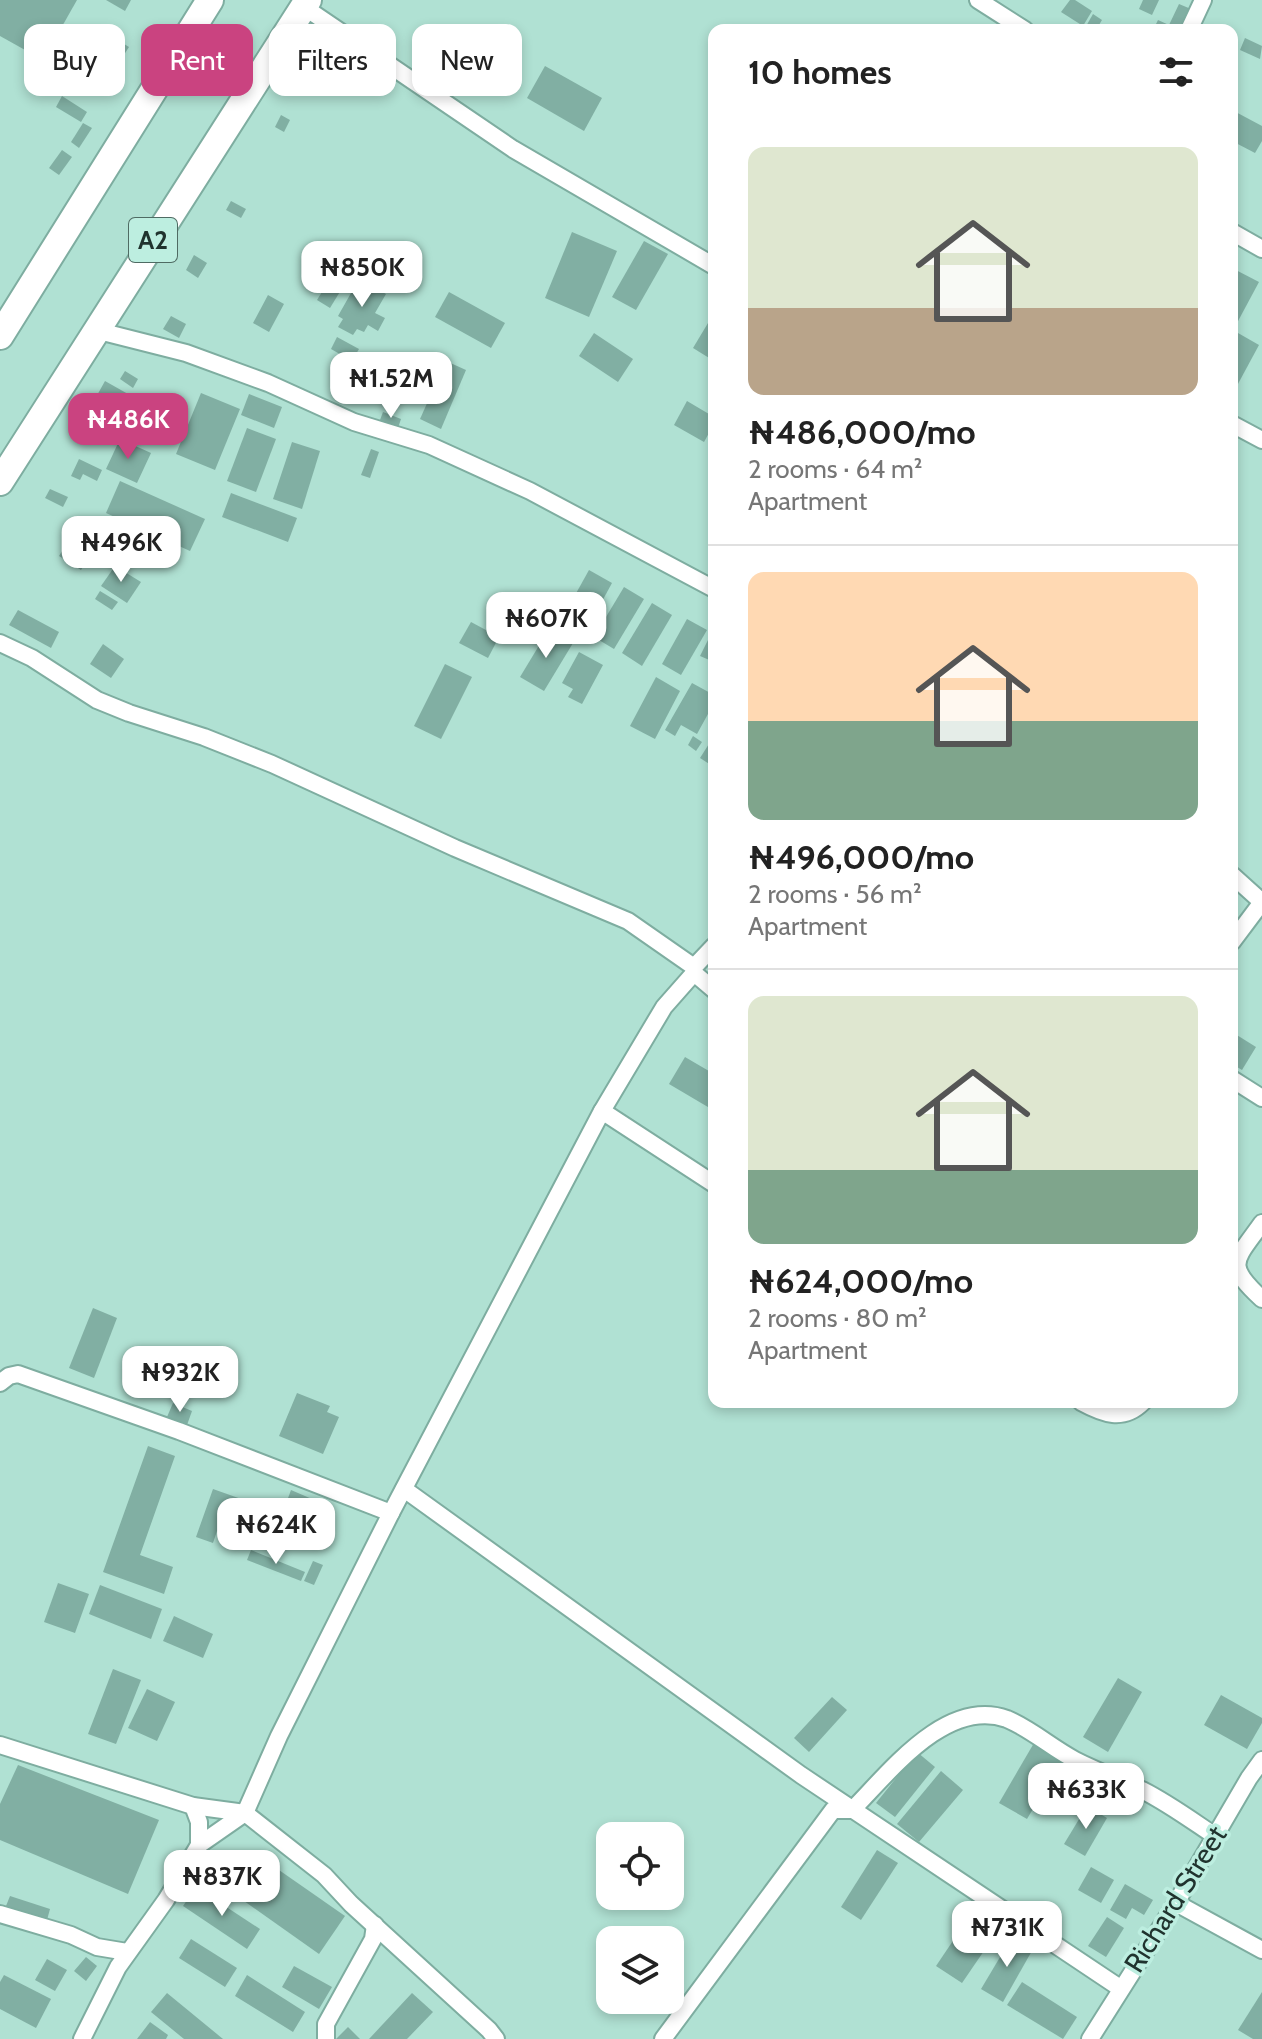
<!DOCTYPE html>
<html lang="en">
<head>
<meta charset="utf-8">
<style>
	:root { --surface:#fff; --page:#f6f6f6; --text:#222; --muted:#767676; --line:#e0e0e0; --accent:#ca4380 }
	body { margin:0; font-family:Cabin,sans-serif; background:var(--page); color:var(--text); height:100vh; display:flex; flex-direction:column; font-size:30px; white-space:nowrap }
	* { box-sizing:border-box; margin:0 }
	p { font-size:26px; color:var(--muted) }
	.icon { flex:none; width:44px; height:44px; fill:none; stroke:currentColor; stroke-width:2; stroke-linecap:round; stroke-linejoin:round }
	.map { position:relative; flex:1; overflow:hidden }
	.side { position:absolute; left:708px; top:24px; width:530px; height:1384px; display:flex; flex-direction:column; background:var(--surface); border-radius:16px; box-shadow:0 4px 12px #0003 }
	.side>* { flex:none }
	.banner { position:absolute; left:24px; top:24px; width:564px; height:72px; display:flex; gap:16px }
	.buttons { position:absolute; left:596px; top:1822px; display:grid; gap:16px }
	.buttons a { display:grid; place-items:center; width:88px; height:88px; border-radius:16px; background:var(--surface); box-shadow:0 4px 12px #0003; font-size:40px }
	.price { position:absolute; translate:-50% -68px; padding:0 18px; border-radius:16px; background:#fff; color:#222; font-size:26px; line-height:52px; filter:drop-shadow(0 2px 4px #0008) }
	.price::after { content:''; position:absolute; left:50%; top:48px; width:24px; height:18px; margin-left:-12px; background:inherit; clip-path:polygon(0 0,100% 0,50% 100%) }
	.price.on { background:var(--accent); color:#fff }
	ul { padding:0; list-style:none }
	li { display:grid; align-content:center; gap:16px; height:424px; padding:0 40px }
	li+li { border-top:2px solid var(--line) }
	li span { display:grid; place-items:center; height:248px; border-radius:16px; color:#555 }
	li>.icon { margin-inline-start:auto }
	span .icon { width:144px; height:144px; fill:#fffc; stroke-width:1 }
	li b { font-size:34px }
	h2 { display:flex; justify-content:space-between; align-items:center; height:96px; padding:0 40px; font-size:34px }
	.pill { padding:0 28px; border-radius:16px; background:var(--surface); box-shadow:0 4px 12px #0003; font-size:28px; line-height:72px }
	.pill.on { background:var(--accent); color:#fff }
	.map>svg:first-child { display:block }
	.building { fill:#81afa3 }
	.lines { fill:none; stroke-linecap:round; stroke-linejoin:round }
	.minor-casing { stroke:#7eada0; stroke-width:20 }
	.trunk-casing { stroke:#7eada0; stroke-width:30 }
	.minor { stroke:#fff; stroke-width:16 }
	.trunk { stroke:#fff; stroke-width:26 }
	.labels { text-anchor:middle; stroke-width:7; stroke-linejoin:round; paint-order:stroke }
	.shield { fill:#bdeee0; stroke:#4f6b63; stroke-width:2 }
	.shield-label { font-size:26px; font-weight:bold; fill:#20332e }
	.street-label { font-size:28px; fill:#20332e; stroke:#bdeee0 }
</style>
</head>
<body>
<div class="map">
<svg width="1262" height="2039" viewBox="0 0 1262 2039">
	<rect width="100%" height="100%" fill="#b0e1d3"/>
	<g class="building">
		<path d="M0 0H77L43 60 0 36Z"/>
		<path d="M106 0H131L125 11Z"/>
		<path d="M1070 0H1075L1092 11 1083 26 1061 12Z"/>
		<path d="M1143 0H1159L1152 15 1139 9Z"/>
		<path d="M1179 4 1191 9 1181 30H1153L1158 20 1169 25Z"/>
		<path d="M1093 14 1102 20 1096 30H1088L1085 28Z"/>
		<path d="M1245 38 1262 46 1260 59 1240 50Z"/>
		<path d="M119 41 129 47 118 64 108 59Z"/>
		<path d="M332 45 352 57 343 73 323 61Z"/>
		<path d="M356 61 386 80 378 92 348 73Z"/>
		<path d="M315 62 324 67 307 94 299 89Z"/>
		<path d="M545 66 602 98 584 131 527 98Z"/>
		<path d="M62 96 87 112 81 122 56 107Z"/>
		<path d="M1232 110 1262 126V141L1255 153 1232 141Z"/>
		<path d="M281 115 290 120 284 132 275 127Z"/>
		<path d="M83 123 92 128 79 148 71 142Z"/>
		<path d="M62 150 72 157 59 175 49 168Z"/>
		<path d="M231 201 246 209 241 218 226 210Z"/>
		<path d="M572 232 617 251 589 317 545 298Z"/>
		<path d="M644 241 668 254 636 310 612 297Z"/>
		<path d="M194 255 207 263 198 278 186 270Z"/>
		<path d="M1232 268 1259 282 1237 323 1232 320Z"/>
		<path d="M359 279 386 294 375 313 385 318 378 331 368 325 364 332 357 329 353 335 338 327 343 319 338 316Z"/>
		<path d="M328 282 341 290 330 308 317 300Z"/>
		<path d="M449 292 505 323 491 348 435 317Z"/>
		<path d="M268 295 284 304 269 332 253 323Z"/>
		<path d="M171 316 186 324 179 338 163 329Z"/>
		<path d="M708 323 714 326V361L693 348Z"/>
		<path d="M594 333 633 359 618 382 579 356Z"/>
		<path d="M1238 333 1259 345 1232 395V343Z"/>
		<path d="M337 337 359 349 352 361 331 349Z"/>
		<path d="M419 358 428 385 420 402 405 400 394 379 401 377 398 364Z"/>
		<path d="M446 361 466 370 441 429 420 419Z"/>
		<path d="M125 371 138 379 133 388 120 379Z"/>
		<path d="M105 381 151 407 131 441 98 422 107 406 95 399Z"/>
		<path d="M201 393 240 409 215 470 176 454Z"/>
		<path d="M249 394 282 407 274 428 241 415Z"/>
		<path d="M687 401 714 417V424L704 442 674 425Z"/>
		<path d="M86 405 99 409 95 420 82 416Z"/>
		<path d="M383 412 401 419 398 428 380 420Z"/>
		<path d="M247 428 276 439 256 492 227 481Z"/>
		<path d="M120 439 151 453 137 483 106 469Z"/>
		<path d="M292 442 320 451 302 509 273 499Z"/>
		<path d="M371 449 379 452 370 478 361 475Z"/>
		<path d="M79 459 102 470 97 481 83 474 80 480 71 476Z"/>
		<path d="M120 481 205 519 190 551 106 513Z"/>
		<path d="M50 489 68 497 63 507 45 498Z"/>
		<path d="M231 493 297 518 288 542 222 517Z"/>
		<path d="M70 538 92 552 81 570 59 556Z"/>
		<path d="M115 566 141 582 127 603 101 586Z"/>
		<path d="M589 570 612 583 582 638 559 624Z"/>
		<path d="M624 587 644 599 614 649 594 637Z"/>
		<path d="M100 591 118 602 112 610 95 599Z"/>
		<path d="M652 603 672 615 642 666 622 653Z"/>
		<path d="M18 610 59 632 51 648 9 625Z"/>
		<path d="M687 619 707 630 681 675 662 664Z"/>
		<path d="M471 622 499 637 488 658 459 643Z"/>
		<path d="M714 628V662L700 656Z"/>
		<path d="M549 629 573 643 544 691 520 677Z"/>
		<path d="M103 644 124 659 111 678 90 664Z"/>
		<path d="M579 652 603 665 582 704 568 697 573 689 562 683Z"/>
		<path d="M445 664 472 677 441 739 414 726Z"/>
		<path d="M656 677 680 691 655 739 630 726Z"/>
		<path d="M692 683 714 695V703L697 734 681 725 675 736 665 730Z"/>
		<path d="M693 736 702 742 696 751 688 745Z"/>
		<path d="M714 736V767L700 758Z"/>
		<path d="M1232 1032 1256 1047 1242 1070 1232 1064Z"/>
		<path d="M685 1057 714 1074 713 1110 669 1084Z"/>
		<path d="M93 1308 117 1318 94 1378 69 1368Z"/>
		<path d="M297 1393 330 1406 327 1412 339 1417 323 1454 279 1436Z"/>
		<path d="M173 1403 192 1411 187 1425 167 1417Z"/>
		<path d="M148 1446 175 1456 140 1555 173 1567 164 1594 103 1572Z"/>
		<path d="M213 1489 272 1510 259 1546 217 1531 213 1543 196 1537Z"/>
		<path d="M291 1490 312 1499 308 1511 287 1501Z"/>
		<path d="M251 1550 305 1572 301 1581 247 1560Z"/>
		<path d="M313 1561 323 1565 314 1585 304 1581Z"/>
		<path d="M58 1583 89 1594 75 1633 44 1622Z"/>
		<path d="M100 1585 162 1609 151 1639 89 1614Z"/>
		<path d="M174 1616 213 1634 203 1658 163 1641Z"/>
		<path d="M113 1669 141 1680 116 1744 88 1734Z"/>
		<path d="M1118 1678 1142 1692 1108 1752 1083 1737Z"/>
		<path d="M147 1689 175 1702 157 1741 128 1728Z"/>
		<path d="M1221 1695 1262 1718V1723L1247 1749 1204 1725Z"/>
		<path d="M832 1697 847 1710 809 1752 794 1738Z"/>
		<path d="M1034 1743 1062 1760 1027 1819 999 1803Z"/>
		<path d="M917 1752 935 1767 895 1817 876 1803Z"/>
		<path d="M18 1765 159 1820 128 1894 0 1840V1804Z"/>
		<path d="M941 1771 963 1790 919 1842 897 1824Z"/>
		<path d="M1087 1806 1107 1818 1085 1856 1064 1844Z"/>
		<path d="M877 1850 898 1863 861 1920 841 1907Z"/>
		<path d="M256 1854 345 1916 319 1954 230 1891Z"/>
		<path d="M1091 1867 1114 1880 1101 1903 1078 1890Z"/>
		<path d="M1125 1884 1153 1900 1144 1915 1132 1908 1126 1919 1110 1910Z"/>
		<path d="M196 1887 260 1929 247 1949 183 1906Z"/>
		<path d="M10 1896 50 1909 47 1920 6 1906Z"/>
		<path d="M973 1911 999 1929 962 1983 936 1966Z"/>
		<path d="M1107 1917 1124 1928 1106 1957 1088 1946Z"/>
		<path d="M1012 1937 1033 1949 1003 2002 981 1989Z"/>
		<path d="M191 1939 237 1968 225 1987 179 1958Z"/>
		<path d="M86 1957 97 1966 86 1981 74 1971Z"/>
		<path d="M47 1959 67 1970 55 1991 35 1980Z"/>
		<path d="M294 1966 332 1987 319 2009 282 1987Z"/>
		<path d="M4 1975 51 1999 36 2028 0 2009V1982Z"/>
		<path d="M247 1975 305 2012 293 2032 235 1996Z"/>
		<path d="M1022 1982 1077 2017 1063 2039 1007 2005Z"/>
		<path d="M1262 1992V2039H1253L1238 2030Z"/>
		<path d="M167 1993 223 2039H184L151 2012Z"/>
		<path d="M412 1993 433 2012 407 2039H369Z"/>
		<path d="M150 2022 168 2035 166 2039H137Z"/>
		<path d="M348 2027 360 2039H336Z"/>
	</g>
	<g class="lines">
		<g class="minor-casing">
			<g id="minor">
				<path d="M978 0 1025 30"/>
				<path d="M304 7 513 149 714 266"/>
				<path d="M1189 30 1203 0"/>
				<path d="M1232 232 1262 249"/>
				<path d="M95 330 186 353 268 383 354 422 429 445 530 491 714 589"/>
				<path d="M1232 424 1262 440"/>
				<path d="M0 643 32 658 97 700 129 713 204 737 272 764 455 848 628 921 694 967"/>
				<path d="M1232 875 1262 902"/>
				<path d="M1232 942 1262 902"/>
				<path d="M694 973 714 990"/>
				<path d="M1232 1079 1262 1098"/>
				<path d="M602 1111 714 1184"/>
				<path d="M1262 1223C1235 1261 1224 1264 1262 1299"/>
				<path d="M0 1383 9 1376 18 1374 179 1431 391 1513"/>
				<path d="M1081 1402C1103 1414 1123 1422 1143 1402"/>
				<path d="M404 1489 801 1775 1120 1988"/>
				<path d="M0 1745 193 1806 245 1813 324 1875 351 1904 489 2030 496 2039"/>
				<path d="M199 1845 245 1813 279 1736 391 1513 602 1111 664 1007 694 973V967L714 946"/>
				<path d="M1176 1903 1262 1950"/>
				<path d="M0 1914 71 1935 97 1947 127 1952"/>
				<path d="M82 2039 118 1967 166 1900 199 1845V1822L193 1806"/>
				<path d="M326 2039V2024L373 1939 375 1925"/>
				<path d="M663 2039 833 1810H852C889 1773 946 1697 1007 1719 1031 1729 1052 1748 1075 1760 1097 1771 1120 1780 1142 1790 1168 1803 1191 1820 1215 1836"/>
				<path d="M1090 2039 1176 1903 1249 1778 1262 1760"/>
			</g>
		</g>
		<g class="trunk-casing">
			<g id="trunk">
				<path d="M0 336 210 0"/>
				<path d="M0 482 308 0"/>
			</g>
		</g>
		<use href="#minor" class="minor"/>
		<use href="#trunk" class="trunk"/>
	</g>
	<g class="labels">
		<rect class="shield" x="129" y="218" width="48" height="44" rx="6"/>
		<g class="shield-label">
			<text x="153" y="249">A2</text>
		</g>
		<g class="street-label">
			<text transform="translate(1175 1899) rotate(-58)" y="10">Richard Street</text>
		</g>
	</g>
</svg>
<div class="buttons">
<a><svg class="icon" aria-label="locate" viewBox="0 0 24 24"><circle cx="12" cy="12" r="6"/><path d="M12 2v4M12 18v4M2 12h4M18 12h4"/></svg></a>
<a><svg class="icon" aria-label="layers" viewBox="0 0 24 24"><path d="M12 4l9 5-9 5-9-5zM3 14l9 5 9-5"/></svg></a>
</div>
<b class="price" style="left:362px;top:309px">₦850K</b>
<b class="price" style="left:391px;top:420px">₦1.52M</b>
<b class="price on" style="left:128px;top:461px">₦486K</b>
<b class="price" style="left:121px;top:584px">₦496K</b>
<b class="price" style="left:546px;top:660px">₦607K</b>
<b class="price" style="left:180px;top:1414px">₦932K</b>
<b class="price" style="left:276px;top:1566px">₦624K</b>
<b class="price" style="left:1086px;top:1831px">₦633K</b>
<b class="price" style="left:222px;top:1918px">₦837K</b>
<b class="price" style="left:1007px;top:1969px">₦731K</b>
<div class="banner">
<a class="pill">Buy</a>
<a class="pill on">Rent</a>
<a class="pill">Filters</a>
<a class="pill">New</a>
</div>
<section class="side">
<h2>10 homes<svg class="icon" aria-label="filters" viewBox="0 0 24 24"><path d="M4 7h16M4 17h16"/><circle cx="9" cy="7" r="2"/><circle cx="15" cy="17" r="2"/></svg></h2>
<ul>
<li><span style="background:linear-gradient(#dfe7d0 65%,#b9a48a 0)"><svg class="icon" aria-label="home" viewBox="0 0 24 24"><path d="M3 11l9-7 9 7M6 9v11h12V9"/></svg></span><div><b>₦486,000/mo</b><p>2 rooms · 64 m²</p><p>Apartment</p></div></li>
<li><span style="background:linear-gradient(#ffd9b3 60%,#7fa58c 0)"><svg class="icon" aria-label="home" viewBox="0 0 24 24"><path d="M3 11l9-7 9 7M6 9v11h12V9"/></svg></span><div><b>₦496,000/mo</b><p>2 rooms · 56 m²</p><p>Apartment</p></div></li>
<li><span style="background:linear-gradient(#dfe7d0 70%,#7fa58c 0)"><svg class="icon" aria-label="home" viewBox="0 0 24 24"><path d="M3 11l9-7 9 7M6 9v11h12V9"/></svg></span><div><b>₦624,000/mo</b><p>2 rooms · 80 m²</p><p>Apartment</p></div></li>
</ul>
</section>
</div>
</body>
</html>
